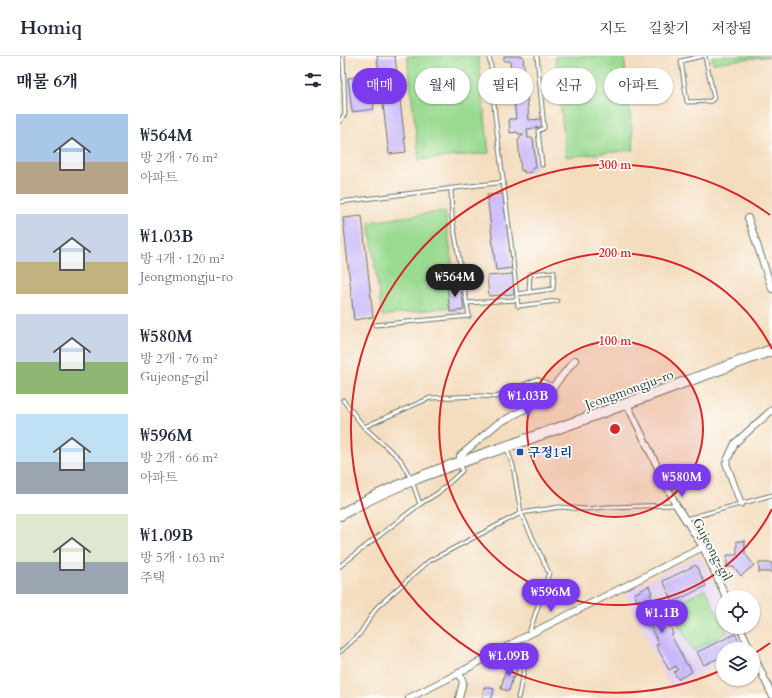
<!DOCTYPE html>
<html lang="ko">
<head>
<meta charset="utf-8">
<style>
	:root { --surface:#fff; --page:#f2f2f3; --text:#1f2937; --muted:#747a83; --line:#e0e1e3; --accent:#7c3aed }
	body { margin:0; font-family:Cardo,"Noto Serif KR",serif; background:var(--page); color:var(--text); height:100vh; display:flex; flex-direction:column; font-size:15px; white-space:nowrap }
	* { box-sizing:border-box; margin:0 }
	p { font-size:13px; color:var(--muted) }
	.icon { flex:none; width:22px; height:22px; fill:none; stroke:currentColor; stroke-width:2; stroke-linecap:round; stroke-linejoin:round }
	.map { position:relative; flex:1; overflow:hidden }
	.sheet { display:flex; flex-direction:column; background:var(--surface); width:340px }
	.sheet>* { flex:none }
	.top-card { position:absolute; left:12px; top:12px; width:360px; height:36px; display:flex; gap:8px }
	.controls { position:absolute; left:376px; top:534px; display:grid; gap:8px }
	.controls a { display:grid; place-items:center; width:44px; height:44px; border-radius:50%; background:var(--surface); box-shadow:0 1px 3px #0004; font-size:20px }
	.price { position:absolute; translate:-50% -34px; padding:0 9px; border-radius:14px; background:var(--accent); color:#fff; font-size:13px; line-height:26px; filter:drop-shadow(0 1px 2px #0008) }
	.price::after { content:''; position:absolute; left:50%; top:24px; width:12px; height:9px; margin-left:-6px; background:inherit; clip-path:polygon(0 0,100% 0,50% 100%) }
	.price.on { background:#222; color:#fff }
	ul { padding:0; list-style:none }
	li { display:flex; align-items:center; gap:12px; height:100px; padding:0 16px }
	li span { display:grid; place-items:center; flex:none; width:112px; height:80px; border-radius:0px; color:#555 }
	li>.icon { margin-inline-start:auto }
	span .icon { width:48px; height:48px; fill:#fffc; stroke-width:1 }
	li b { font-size:17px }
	h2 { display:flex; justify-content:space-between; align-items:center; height:48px; padding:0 16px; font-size:17px }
	.chip { padding:0 14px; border-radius:18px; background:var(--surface); box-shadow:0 1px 3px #0004; font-size:14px; line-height:36px }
	.chip.on { background:var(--accent); color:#fff }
	header { display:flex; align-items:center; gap:24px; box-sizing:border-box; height:56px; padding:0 20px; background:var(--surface); border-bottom:1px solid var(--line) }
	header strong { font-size:19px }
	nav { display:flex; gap:22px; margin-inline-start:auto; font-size:14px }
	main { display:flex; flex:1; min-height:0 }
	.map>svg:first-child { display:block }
	.built { fill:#e5d3f1 }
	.green { fill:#9ada90; stroke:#5c8c62 }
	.building { fill:#c9b8fa }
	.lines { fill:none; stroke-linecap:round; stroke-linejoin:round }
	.service-casing { stroke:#6a7565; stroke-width:5 }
	.minor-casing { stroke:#6a7565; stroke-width:8 }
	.primary-casing { stroke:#6a7565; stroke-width:12 }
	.service { stroke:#fff; stroke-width:3 }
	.minor { stroke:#fff; stroke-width:6 }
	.primary { stroke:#fff; stroke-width:10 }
	.ring { fill:none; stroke:#d62828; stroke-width:2 }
	.transit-dot { fill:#1a4fb4; stroke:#fdfcf7; stroke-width:1.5 }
	.labels { text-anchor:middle; stroke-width:3.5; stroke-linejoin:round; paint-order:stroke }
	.street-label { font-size:13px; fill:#1f3d34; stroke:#fdfcf7 }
	.transit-label { font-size:13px; font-weight:bold; fill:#164399; stroke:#fdfcf7; text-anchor:start }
	.centre { fill:#d62828; stroke:#fdfcf7; stroke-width:2 }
	.ring-label { font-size:12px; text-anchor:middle; font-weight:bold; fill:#d62828; stroke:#fdfcf7; stroke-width:3.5; stroke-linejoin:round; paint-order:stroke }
</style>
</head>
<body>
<header>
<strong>Homiq</strong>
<nav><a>지도</a><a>길찾기</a><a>저장됨</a></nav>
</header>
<main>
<section class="sheet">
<h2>매물 6개<svg class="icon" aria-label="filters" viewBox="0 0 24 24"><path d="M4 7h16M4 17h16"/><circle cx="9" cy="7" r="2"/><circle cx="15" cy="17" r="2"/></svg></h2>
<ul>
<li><span style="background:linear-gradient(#a9c7e8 60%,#b9a48a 0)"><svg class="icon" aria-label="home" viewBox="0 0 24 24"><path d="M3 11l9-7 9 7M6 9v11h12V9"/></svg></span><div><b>₩564M</b><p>방 2개 · 76 m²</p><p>아파트</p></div></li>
<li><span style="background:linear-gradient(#c9d6e8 60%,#c2b280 0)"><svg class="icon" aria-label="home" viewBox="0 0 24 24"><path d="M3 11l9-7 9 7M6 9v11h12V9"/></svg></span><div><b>₩1.03B</b><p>방 4개 · 120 m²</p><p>Jeongmongju-ro</p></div></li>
<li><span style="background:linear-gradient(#c9d6e8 60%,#8fb573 0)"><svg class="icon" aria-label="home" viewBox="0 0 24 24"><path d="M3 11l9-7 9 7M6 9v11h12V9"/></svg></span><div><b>₩580M</b><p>방 2개 · 76 m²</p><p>Gujeong-gil</p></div></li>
<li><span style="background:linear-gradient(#bfe0f5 60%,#9aa5b1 0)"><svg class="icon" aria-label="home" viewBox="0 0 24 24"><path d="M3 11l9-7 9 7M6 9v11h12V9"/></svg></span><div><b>₩596M</b><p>방 2개 · 66 m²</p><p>아파트</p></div></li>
<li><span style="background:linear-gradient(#dfe7d0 60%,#9aa5b1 0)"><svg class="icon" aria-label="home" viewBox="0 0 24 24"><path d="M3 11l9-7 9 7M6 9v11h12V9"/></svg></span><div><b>₩1.09B</b><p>방 5개 · 163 m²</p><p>주택</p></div></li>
</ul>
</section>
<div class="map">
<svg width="432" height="642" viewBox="0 0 432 642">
	<rect width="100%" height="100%" fill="#fdfcf7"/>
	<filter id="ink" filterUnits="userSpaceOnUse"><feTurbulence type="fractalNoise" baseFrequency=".025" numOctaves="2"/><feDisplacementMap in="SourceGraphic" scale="8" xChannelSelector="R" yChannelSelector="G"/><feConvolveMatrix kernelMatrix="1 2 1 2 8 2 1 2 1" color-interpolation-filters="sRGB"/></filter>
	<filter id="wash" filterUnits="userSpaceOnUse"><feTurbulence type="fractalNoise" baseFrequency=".012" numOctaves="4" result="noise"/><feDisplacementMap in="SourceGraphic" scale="16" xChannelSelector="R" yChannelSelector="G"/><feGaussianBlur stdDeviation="0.9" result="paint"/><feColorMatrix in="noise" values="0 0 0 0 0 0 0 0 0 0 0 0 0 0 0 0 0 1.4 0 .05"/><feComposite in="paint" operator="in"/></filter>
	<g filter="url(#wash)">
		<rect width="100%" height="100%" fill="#f4ddbf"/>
		<path class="built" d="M358 500 362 502 383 546V571H395L405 593H383V605L331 633 286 540 289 534Z"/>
		<g class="green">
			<path d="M67 0H138L149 97 79 104Z"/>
			<path d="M215 0H284L294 94 226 101Z"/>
			<path d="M372 0H432L373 7Z"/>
			<path d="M105 155 118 250 42 260 29 166Z"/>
			<path d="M365 533 387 577 353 595 330 551Z"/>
		</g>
		<g id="blocks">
			<g class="building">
				<path d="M37 0H55L66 96 49 98Z"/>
				<path d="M164 0H183L189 64 201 63 202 71 187 73 188 82H193L196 112H192V116L184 117V114L181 115 178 84 180 83V80H183V78H178V76L170 77 169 63H176L170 5H164Z"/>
				<path d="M30 19 34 53 12 56 8 22Z"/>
				<path d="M163 138 172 212 156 214 147 139Z"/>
				<path d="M22 160 33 261 14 264 3 162Z"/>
				<path d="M173 218 174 238 149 240 147 220Z"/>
				<path d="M120 227 124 254 110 256 107 229Z"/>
				<path d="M397 485H405V498L414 509 401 520 394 511H387V499H397Z"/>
				<rect x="419" y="507" width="13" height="9"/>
				<path d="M356 509 366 530 333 546 323 525Z"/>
				<path d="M309 530 312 537 310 538 326 570 329 568 333 578 331 579 347 609 348 608 352 616 338 623 334 616 338 614 336 610 329 614 316 589 319 588 294 538Z"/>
				<path d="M395 578 402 591 397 593H383V600L364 609 357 596Z"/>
				<path d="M169 607 178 608 175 621H173L169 635 161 633 165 616 167 617Z"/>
				<path d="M144 631 154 633 152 642H142Z"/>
			</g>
		</g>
	</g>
	<g filter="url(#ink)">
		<use href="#blocks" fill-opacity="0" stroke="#6a7565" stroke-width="1"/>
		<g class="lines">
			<g class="service-casing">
				<g id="service">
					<path d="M149 0 151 11 155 60 171 187 178 250 217 245"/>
					<path d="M197 0 204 72 198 75 202 109"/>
					<path d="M362 0 341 5 347 46 371 45 374 42 365 0"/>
					<path d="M0 65 5 58 3 0"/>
					<path d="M0 146 164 126"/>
					<path d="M177 238 213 233 214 216 190 218 189 237"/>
					<path d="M127 247 177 244"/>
					<path d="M35 269 129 260 112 161 111 132"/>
					<path d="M3 344 24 371 60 403 72 425 80 448"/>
					<path d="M24 371 90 342 141 340 156 341 197 323 214 330"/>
					<path d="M167 393 173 410 181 457 209 517 189 577"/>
					<path d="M346 463 432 439"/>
					<path d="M0 510 80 448 98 437 122 415 121 408"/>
					<path d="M0 596 19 579 37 551 89 505 181 457 220 451 245 453 267 451 336 449"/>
					<path d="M178 642 184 614"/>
				</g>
			</g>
			<g class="minor-casing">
				<g id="minor">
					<path d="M408 162 432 233"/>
					<path d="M287 348 336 449 363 491 386 541"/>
					<path d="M121 407 120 400 157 368 200 345 208 337 235 304"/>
					<path d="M401 448 386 407 395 387 432 354"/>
					<path d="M400 571 410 593"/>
					<path d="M413 598 432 639"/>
					<path d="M119 617 123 626 119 642"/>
					<path d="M69 642 119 617 188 579 363 491"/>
				</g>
			</g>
			<g class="primary-casing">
				<path id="primary" d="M0 459C57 425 123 406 185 384 268 355 350 324 432 294"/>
			</g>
			<use href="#service" class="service"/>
			<use href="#minor" class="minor"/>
			<use href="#primary" class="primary"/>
		</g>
	</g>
	<circle cx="275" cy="373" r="88" fill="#d62828" fill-opacity=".12"/>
	<g class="ring">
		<circle cx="275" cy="373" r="88"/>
		<path d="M432 453A176 176 0 1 1 432 293"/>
		<path d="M430 587A264 264 0 0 1 415 597M382 614A264 264 0 1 1 430 159"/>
	</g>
	<rect class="transit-dot" x="176" y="392" width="8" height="8" rx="2"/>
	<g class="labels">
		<g class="street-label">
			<text transform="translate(289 333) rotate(-20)" y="5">Jeongmongju-ro</text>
			<text transform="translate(373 493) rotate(62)" y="5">Gujeong-gil</text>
		</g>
		<g class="transit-label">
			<text x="188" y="401">구정1리</text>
		</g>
	</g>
	<circle cx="275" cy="373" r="6" class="centre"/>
	<g class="ring-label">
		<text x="275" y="113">300 m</text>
		<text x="275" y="201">200 m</text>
		<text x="275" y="289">100 m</text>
	</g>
</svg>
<div class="controls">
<a><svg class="icon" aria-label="locate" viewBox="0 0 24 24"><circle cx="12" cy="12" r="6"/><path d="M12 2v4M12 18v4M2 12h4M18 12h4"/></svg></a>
<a><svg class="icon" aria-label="layers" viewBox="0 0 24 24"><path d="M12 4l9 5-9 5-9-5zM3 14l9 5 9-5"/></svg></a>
</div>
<b class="price on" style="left:115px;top:242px">₩564M</b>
<b class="price" style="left:188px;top:361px">₩1.03B</b>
<b class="price" style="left:342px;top:442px">₩580M</b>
<b class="price" style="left:211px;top:557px">₩596M</b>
<b class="price" style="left:322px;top:578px">₩1.1B</b>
<b class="price" style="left:169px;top:621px">₩1.09B</b>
<div class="top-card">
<a class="chip on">매매</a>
<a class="chip">월세</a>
<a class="chip">필터</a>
<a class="chip">신규</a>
<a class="chip">아파트</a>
</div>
</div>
</main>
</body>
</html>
